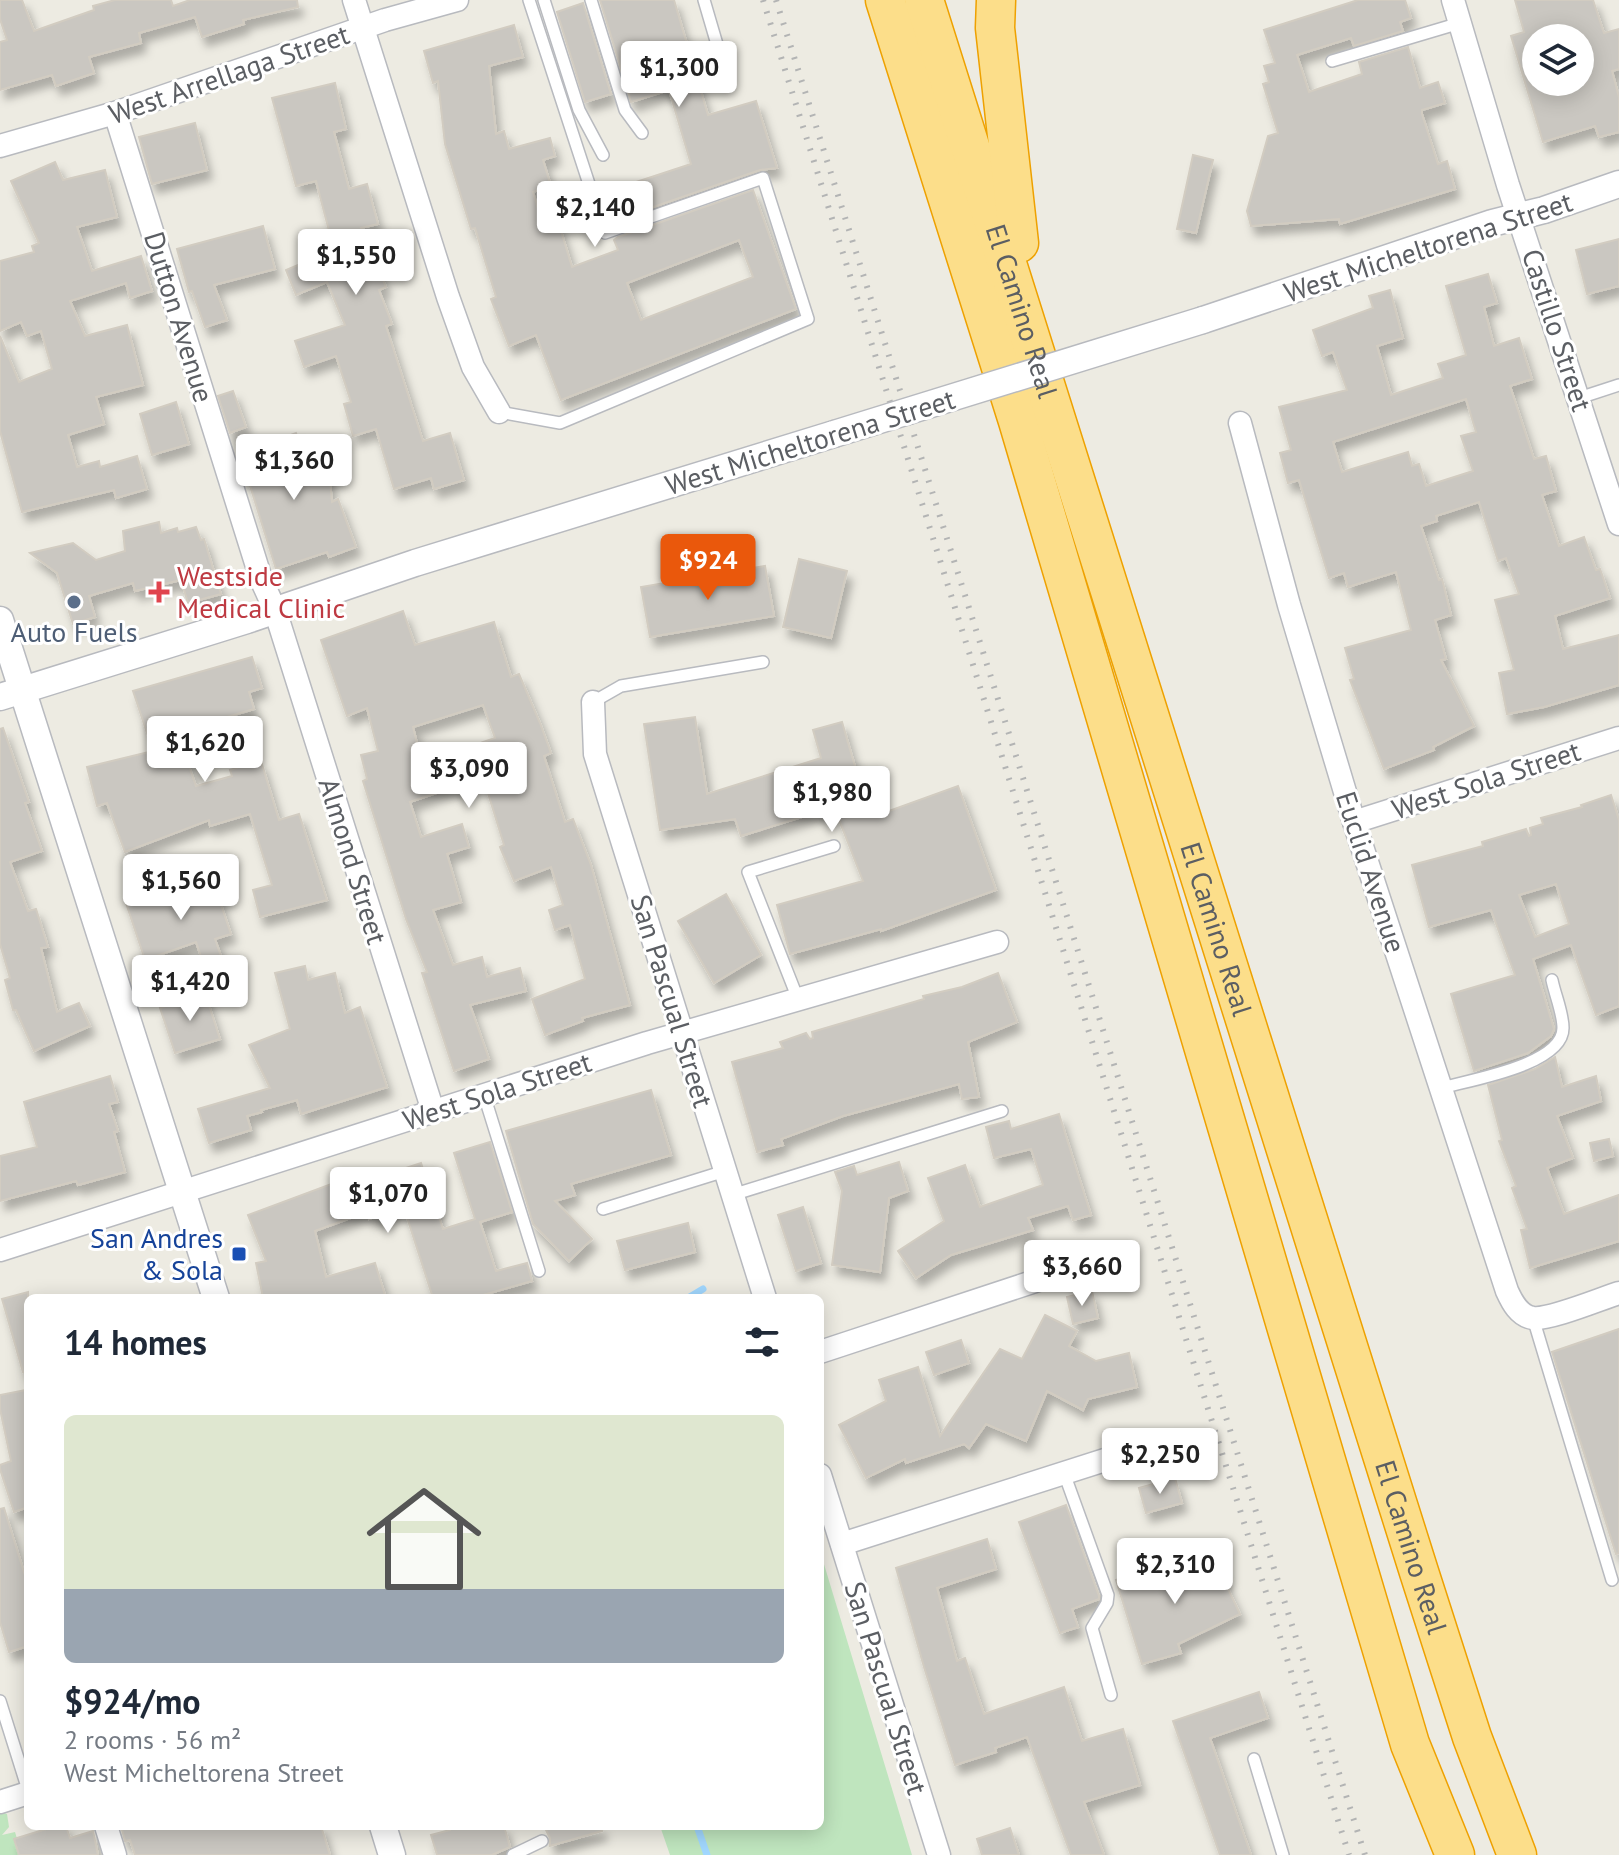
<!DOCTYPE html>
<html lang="en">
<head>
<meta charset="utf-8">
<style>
	:root { --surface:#fff; --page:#f6f6f7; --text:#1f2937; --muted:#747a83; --accent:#ea580c }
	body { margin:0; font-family:"PT Sans",sans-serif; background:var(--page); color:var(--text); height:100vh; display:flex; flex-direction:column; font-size:30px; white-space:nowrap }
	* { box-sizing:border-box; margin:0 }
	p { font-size:26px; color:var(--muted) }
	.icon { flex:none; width:44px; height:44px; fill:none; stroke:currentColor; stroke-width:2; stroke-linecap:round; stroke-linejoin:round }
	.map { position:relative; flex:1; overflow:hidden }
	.side { position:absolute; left:24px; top:1294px; width:800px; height:536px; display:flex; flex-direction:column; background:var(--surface); border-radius:12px; box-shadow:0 4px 20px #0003 }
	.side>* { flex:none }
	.buttons { position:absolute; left:1522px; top:24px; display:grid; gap:16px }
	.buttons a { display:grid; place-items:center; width:72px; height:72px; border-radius:50%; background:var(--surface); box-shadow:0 4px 20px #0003; font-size:40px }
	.price { position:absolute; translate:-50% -68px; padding:0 18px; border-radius:8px; background:#fff; color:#222; font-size:26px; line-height:52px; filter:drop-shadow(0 2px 4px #0008) }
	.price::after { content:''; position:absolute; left:50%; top:48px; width:24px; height:18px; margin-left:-12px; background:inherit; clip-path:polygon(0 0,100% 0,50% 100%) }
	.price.current { background:var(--accent); color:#fff }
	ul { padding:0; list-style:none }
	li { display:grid; align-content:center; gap:16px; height:424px; padding:0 40px }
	li span { display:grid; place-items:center; height:248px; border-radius:12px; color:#555 }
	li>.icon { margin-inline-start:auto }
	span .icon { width:144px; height:144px; fill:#fffc; stroke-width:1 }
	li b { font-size:34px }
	h2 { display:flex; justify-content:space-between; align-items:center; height:96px; padding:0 40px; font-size:34px }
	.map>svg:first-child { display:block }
	.green { fill:#bfe5be }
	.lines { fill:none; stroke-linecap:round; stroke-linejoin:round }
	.stream { stroke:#a1d7fe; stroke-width:7 }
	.building { fill:#cac7c1; stroke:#d2ccc1; stroke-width:2; fill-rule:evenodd; filter:url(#shadow) }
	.service-casing { stroke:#b8babf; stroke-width:14 }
	.minor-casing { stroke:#b8babf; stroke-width:25 }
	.tertiary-casing { stroke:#b8babf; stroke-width:29 }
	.motorway-casing { stroke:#eea101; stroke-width:41 }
	.service { stroke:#fff; stroke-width:11 }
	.minor { stroke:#fff; stroke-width:22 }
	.tertiary { stroke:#fff; stroke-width:26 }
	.motorway { stroke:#fcde8a; stroke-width:38 }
	.rail { stroke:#b3b4b4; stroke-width:6; stroke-dasharray:2 10; stroke-linecap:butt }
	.tertiary-bridge-casing { stroke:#b8babf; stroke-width:29; stroke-linecap:butt }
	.tertiary-bridge { stroke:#fff; stroke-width:26 }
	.health-dot { fill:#e0444e; stroke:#fff; stroke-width:3 }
	.service-dot { fill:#5c6f8a; stroke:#fff; stroke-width:3 }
	.transit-dot { fill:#1a4fb4; stroke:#fff; stroke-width:3 }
	.labels { text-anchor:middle; stroke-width:6; stroke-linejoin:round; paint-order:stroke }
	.street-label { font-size:28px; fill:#5b5e63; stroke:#fff }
	.health-label { font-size:28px; fill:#be3a42; stroke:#fff; text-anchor:start }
	.service-label { font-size:28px; fill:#4e5e75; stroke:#fff }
	.transit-label { font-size:28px; fill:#164399; stroke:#fff; text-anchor:end }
</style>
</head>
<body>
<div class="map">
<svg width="1619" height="1855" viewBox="0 0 1619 1855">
	<defs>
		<filter id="shadow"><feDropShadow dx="5" dy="9" stdDeviation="4" flood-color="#0004"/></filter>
	</defs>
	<rect width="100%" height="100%" fill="#edebe2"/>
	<g class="green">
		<path d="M820 1551 912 1855H670L660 1826H820Z"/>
		<path d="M0 1812 7 1814 9 1827 2 1835 15 1832 22 1855H0Z"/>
	</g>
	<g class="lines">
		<g class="stream">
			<path d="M688 1298 703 1289"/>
			<path d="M697 1826 707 1855"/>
		</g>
	</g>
	<g class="building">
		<path d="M0 0H22L34 31 94 10 93 6 115 0H171L173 6 190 0H297L298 7 243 20 244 24 202 37 195 17 139 33 141 43 89 57 94 73 56 86 52 75 0 90V42L7 40 0 19Z"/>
		<path d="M600 0H674L708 115 756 101 777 168 760 170 613 221 603 193 691 164 669 90 631 102Z"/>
		<path d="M1358 0H1405L1411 18 1400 22 1403 31 1354 46 1351 38 1297 55 1309 92 1362 74 1359 62 1408 47 1420 88 1438 82 1445 103 1422 110V114L1438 164 1447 161 1455 189 1340 224 1339 219 1251 226 1247 211 1268 136 1278 133 1263 84 1269 82 1264 66 1275 63 1264 30Z"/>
		<path d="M1515 0H1593L1604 33 1619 29V69L1612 71 1619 97V132L1599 137 1595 126 1543 142 1511 36 1524 32ZM1536 38H1580V82H1536Z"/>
		<path d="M583 3 611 94 585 102 557 12Z"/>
		<path d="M514 25 523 57 489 66 496 134 504 131 509 149 550 138 555 156 543 160 551 186 533 192 543 225 558 221 572 267 618 250 614 240 618 237 753 190 796 309 561 400 536 335 509 346 491 299 496 297 475 228 471 229 445 144 438 81 433 83 424 51ZM739 240 753 277 641 320 627 283Z"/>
		<path d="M335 83 346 129 334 132 349 189 367 184 378 224 361 228 386 287 379 290 392 324 386 326 423 441 450 433 464 480 434 489 431 478 394 489 376 429 353 436 344 404 351 402 336 356 304 367 295 341 345 325 327 282 296 295 286 270 334 250 316 181 296 186 272 98Z"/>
		<path d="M195 123 207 170 152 184 139 137Z"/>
		<path d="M1193 155 1213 160 1196 233 1177 229Z"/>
		<path d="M55 162 63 180 105 170 117 217 77 227 92 271 141 256 152 291 130 298 126 283 70 301 85 336 127 325 143 385 96 397 104 424 68 435 77 467 99 461 100 467 137 456 147 489 116 498 114 490 22 512 0 431V336L19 382 52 369 41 331 27 336 21 322 0 331V261L34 252 32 246 39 243 11 181Z"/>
		<path d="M263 226 275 269 214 285 227 320 205 327 192 291 189 292 177 249Z"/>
		<path d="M1619 239V286L1587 294 1576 250Z"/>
		<path d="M1488 274 1497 303 1484 307 1494 346 1519 338 1532 379 1510 386 1534 459 1546 456 1556 491 1542 495 1559 546 1584 537 1596 570 1600 569 1610 598 1555 616 1563 649 1619 635V685L1544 707 1507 714 1499 673 1514 670 1495 600 1519 594 1506 558 1498 561 1479 502 1436 516 1437 521 1421 526 1439 580 1442 579 1451 615 1435 620 1446 659 1441 660 1474 726 1433 747 1434 750 1384 769 1350 680 1354 679 1345 648 1411 630 1396 572 1348 587 1344 573 1329 578 1299 480 1288 483 1280 453 1291 450 1279 407 1347 390 1333 352 1322 356 1313 330 1373 308 1369 296 1390 290 1403 338 1377 346 1391 395 1443 378 1438 364 1466 355 1446 286ZM1466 399 1476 432 1461 436 1473 471 1426 486 1419 464 1412 466 1408 452 1342 472 1333 442Z"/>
		<path d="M233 391 246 427 230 433 218 396Z"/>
		<path d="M176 402 189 444 152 455 140 414Z"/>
		<path d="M296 433 311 472 329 469 332 502 338 499 356 547 329 557 327 552 276 569 237 444 256 439 258 447Z"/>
		<path d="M159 522 161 533 177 528 178 532 196 527 201 540 204 539 221 594 188 603 181 580 135 591 133 583 89 596 95 617 73 624 57 573 30 553 73 543 96 560 125 551 123 531Z"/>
		<path d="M799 559 847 571 831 638 783 627Z"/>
		<path d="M765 566 774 616 650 637 641 587Z"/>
		<path d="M403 611 415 645 494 622 511 677 519 674 540 723 551 753 544 756 565 822 573 819 591 865 630 1005 582 1018 583 1021 545 1035 532 999 585 979 570 925 555 930 549 910 563 905 551 867 514 881 500 847 504 845 483 777 410 802 421 837 462 824 469 847 447 854 461 902 433 910 453 965 482 957 487 977 520 968 526 991 470 1005 489 1059 454 1071 422 973 427 972 406 919 363 781 367 779 361 755 378 751 367 708 347 716 321 640ZM483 705 495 738 422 763 413 727Z"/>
		<path d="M252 657 262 688 249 692 254 709 177 732 196 786 232 776 230 770 261 761 279 820 299 814 327 900 260 917 253 890 272 885 250 814 210 826 209 820 125 852 107 803 97 806 87 767 153 751 133 691Z"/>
		<path d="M695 717 707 794 821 758 813 730 842 722 864 797 870 794 878 815 958 786 996 890 881 931V929L790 954 777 905 863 881 834 807 741 836 735 819 660 830 644 724Z"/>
		<path d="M3 728 29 802 25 803 42 851 10 862 28 911 36 909 48 947 41 948 57 1012 79 1003 90 1026 34 1051 16 1010H13L5 980 10 978 0 944V729Z"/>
		<path d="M1611 795 1619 820V1006L1596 1015 1571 945 1533 959 1554 1029 1551 1036 1528 1053 1474 1071 1451 994 1515 975 1491 910 1429 927 1412 865 1483 846 1482 842 1526 829 1529 836 1531 835 1530 828 1543 824 1541 818 1582 807 1581 805ZM1556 884 1569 924 1535 937 1519 895Z"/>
		<path d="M203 873 211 896 217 893 231 934 215 939 228 976 210 983 196 942 145 960 125 900Z"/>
		<path d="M726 894 761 955 714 983 678 921Z"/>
		<path d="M305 966 308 980 335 973 345 1013 360 1007 387 1087 301 1114 297 1100 261 1110 262 1112 247 1116 251 1130 209 1143 198 1109 270 1088 249 1045 290 1029 275 973Z"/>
		<path d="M998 973 1017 1022 968 1042 979 1097 962 1099 959 1084 843 1116 781 1139 783 1145 757 1152 732 1062 783 1048 780 1042 806 1033 810 1039 813 1038 812 1032 924 999 923 996 962 987Z"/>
		<path d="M205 993 220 1039 175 1053 160 1008Z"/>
		<path d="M1555 1057 1562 1087 1596 1076 1601 1101 1557 1116 1573 1158 1547 1168 1564 1214 1619 1195V1241L1530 1268 1521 1230 1527 1229 1512 1188 1516 1186 1499 1141 1502 1140 1488 1085 1535 1069Z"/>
		<path d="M110 1076 118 1102 109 1104 118 1131 114 1132 125 1172 78 1185 76 1181 0 1201V1156L37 1147 24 1102Z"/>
		<path d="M651 1090 671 1155 571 1184 575 1195 555 1201 592 1239 569 1261 533 1224 506 1131Z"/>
		<path d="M1059 1114 1091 1215 1073 1220 1068 1206 1028 1218 1033 1230 951 1255 916 1278 898 1251 944 1221 928 1178 965 1165 980 1207 1043 1185 1031 1149 994 1158 986 1127 1009 1121 1011 1129Z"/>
		<path d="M1609 1139 1613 1156 1594 1161 1590 1143Z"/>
		<path d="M490 1142 512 1212 480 1222 496 1271 527 1263 532 1281 483 1295V1298H433L404 1208 369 1219 367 1212 315 1231 326 1277 375 1263 386 1298H263L256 1263 266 1261 248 1215 342 1180 345 1188 421 1163 443 1229 475 1219 454 1153Z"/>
		<path d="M899 1162 908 1191 889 1198 880 1272 832 1265 842 1191 835 1172 854 1166 857 1175Z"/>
		<path d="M803 1207 821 1263 796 1271 778 1215Z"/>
		<path d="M688 1223 695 1252 625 1270 617 1241Z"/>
		<path d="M1092 1291 1098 1318 1073 1324 1067 1297Z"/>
		<path d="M28 1292V1371L23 1372 2 1299Z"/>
		<path d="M1045 1315 1077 1331 1069 1346 1096 1361 1129 1353 1137 1387 1088 1399 1083 1410 1047 1391 1026 1441 986 1424 969 1448 964 1444 906 1463 905 1459 866 1478 839 1425 886 1401 879 1380 918 1367 940 1436 1000 1349 1022 1359Z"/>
		<path d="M1619 1329V1553L1616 1554 1552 1352Z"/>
		<path d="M961 1340 969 1363 934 1375 926 1352Z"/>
		<path d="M26 1390 28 1401V1507L14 1512 0 1469V1465L11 1461 0 1409V1395Z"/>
		<path d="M1175 1478 1182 1503 1146 1513 1139 1488Z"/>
		<path d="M1066 1505 1099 1596V1599L1072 1609 1078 1627 1060 1633 1019 1522Z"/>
		<path d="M4 1508 28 1585V1646L9 1652 0 1622V1509Z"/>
		<path d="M987 1539 996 1569 937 1588 957 1661 965 1658 984 1714 1064 1687 1082 1741 1123 1729 1140 1785 1084 1802 1104 1855H1071L1027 1737 995 1748 996 1752 955 1765 924 1667 896 1568Z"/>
		<path d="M1211 1553 1240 1614 1178 1644 1181 1653 1142 1664 1116 1580 1155 1568 1158 1578Z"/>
		<path d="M1259 1692 1268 1718 1210 1738 1251 1855H1220L1173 1721Z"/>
		<path d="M56 1826H66L70 1838 93 1831 98 1855H19L14 1839Z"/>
		<path d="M121 1826H321L330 1855H135L130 1840 125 1841Z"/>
		<path d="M449 1826H504L510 1847 492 1855H437L431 1835 450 1830Z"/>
		<path d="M544 1826H601L602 1831 550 1846V1838Z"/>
		<path d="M1010 1828 1019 1855H982L977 1839Z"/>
	</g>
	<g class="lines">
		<g class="service-casing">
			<g id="service">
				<path d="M544 0 579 110 603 155"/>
				<path d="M591 0 625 110 642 133"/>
				<path d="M704 0 721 58"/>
				<path d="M1332 61 1460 23"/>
				<path d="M1579 398 1619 385"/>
				<path d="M499 412 560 423 808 319 763 178 605 233 529 0"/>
				<path d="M593 702 621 686 763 662"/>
				<path d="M798 999 748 872 834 846"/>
				<path d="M1441 1088C1470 1080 1563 1065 1563 1028 1563 1013 1555 995 1552 980"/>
				<path d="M484 1095 539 1271"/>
				<path d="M732 1195 1002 1111"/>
				<path d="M603 1209 725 1171"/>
				<path d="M1533 1318 1612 1580"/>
				<path d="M1064 1473 1108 1595 1107 1603 1092 1628 1111 1695"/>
				<path d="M0 1701 28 1790"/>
				<path d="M1254 1759 1283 1855"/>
				<path d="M513 1855 542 1841"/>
			</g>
		</g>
		<g class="minor-casing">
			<g id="minor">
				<path d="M354 0 448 297 473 367 499 412"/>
				<path d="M1453 0 1508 185 1619 524"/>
				<path d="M115 113 261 579 275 610 433 1111"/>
				<path d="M0 146 115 113 385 20 457 0"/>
				<path d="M1240 423 1289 605 1354 822 1507 1291C1512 1302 1519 1316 1533 1318 1550 1320 1600 1299 1619 1293"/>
				<path d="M593 702 595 754 765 1298"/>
				<path d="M1354 822 1619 738"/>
				<path d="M0 1250 647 1043 997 942"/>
				<path d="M820 1352 1096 1261"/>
				<path d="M820 1475 939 1855"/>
				<path d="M842 1544 1155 1444"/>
				<path d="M0 1802 28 1793"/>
				<path d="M106 1826 115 1855"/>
			</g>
		</g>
		<g class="tertiary-casing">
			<g id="tertiary">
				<path d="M1203 320 1492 223 1544 210 1619 184"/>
				<path d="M0 620 216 1298"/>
				<path d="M0 697 247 620 415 563 834 434"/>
				<path d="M383 1826 392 1855"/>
			</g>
		</g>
		<g class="motorway-casing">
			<g id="motorway">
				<path d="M885 0 1018 421 1410 1744 1455 1855"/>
				<path id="s1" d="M924 0 1419 1572 1472 1737 1517 1855"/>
				<path d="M996 0 995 28 1019 243"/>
			</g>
		</g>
		<use href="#service" class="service"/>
		<use href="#minor" class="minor"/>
		<use href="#tertiary" class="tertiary"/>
		<use href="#motorway" class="motorway"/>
		<g class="rail">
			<path d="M763 0 1349 1855"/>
			<path d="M776 0 1365 1855"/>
		</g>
		<g class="tertiary-bridge-casing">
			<path id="tertiary-bridge" d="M834 434 1203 320"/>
		</g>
		<use href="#tertiary-bridge" class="tertiary-bridge"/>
	</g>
	<path class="health-dot" d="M155 580h8v8h8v8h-8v8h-8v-8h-8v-8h8z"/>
	<circle class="service-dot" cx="74" cy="602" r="8"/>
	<rect class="transit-dot" x="231" y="1246" width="16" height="16" rx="4"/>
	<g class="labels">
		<g class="street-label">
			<text transform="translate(229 74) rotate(-19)" y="10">West Arrellaga Street</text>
			<text transform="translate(1428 247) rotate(-18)" y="10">West Micheltorena Street</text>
			<text dy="10" stroke="none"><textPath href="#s1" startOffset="326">El Camino Real</textPath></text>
			<text transform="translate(179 317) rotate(73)" y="10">Dutton Avenue</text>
			<text transform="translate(1557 330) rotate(72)" y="10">Castillo Street</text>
			<text transform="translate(810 442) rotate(-17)" y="10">West Micheltorena Street</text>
			<text transform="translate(1486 780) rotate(-18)" y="10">West Sola Street</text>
			<text transform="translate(353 861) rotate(73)" y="10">Almond Street</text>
			<text transform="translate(1371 872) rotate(72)" y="10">Euclid Avenue</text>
			<text dy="10" stroke="none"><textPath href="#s1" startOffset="974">El Camino Real</textPath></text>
			<text transform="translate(672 1001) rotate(73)" y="10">San Pascual Street</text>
			<text transform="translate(497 1091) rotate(-18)" y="10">West Sola Street</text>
			<text dy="10" stroke="none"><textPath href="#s1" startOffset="1622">El Camino Real</textPath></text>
			<text transform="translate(886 1688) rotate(73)" y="10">San Pascual Street</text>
		</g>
		<g class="health-label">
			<text x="177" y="586">Westside<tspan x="177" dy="32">Medical Clinic</tspan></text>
		</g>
		<g class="service-label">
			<text x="74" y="642">Auto Fuels</text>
		</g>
		<g class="transit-label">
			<text x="223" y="1248">San Andres<tspan x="223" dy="32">&amp; Sola</tspan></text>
		</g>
	</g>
</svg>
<div class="buttons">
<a><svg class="icon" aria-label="layers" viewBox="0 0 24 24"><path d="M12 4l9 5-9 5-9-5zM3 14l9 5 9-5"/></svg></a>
</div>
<b class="price" style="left:679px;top:109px">$1,300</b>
<b class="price" style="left:595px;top:249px">$2,140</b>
<b class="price" style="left:356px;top:297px">$1,550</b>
<b class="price" style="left:294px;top:502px">$1,360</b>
<b class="price current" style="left:708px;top:602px">$924</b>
<b class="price" style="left:205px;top:784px">$1,620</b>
<b class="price" style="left:469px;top:810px">$3,090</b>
<b class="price" style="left:832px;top:834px">$1,980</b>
<b class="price" style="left:181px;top:922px">$1,560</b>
<b class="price" style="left:190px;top:1023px">$1,420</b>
<b class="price" style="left:388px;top:1235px">$1,070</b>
<b class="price" style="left:1082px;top:1308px">$3,660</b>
<b class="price" style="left:1160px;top:1496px">$2,250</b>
<b class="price" style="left:1175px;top:1606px">$2,310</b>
<section class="side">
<h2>14 homes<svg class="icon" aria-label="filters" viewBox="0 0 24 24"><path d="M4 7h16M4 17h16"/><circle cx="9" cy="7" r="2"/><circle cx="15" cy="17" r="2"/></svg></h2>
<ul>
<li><span style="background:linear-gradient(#dfe7d0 70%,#9aa5b1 0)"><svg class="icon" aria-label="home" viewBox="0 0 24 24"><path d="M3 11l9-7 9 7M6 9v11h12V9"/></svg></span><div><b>$924/mo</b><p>2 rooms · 56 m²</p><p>West Micheltorena Street</p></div></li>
</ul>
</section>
</div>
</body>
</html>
